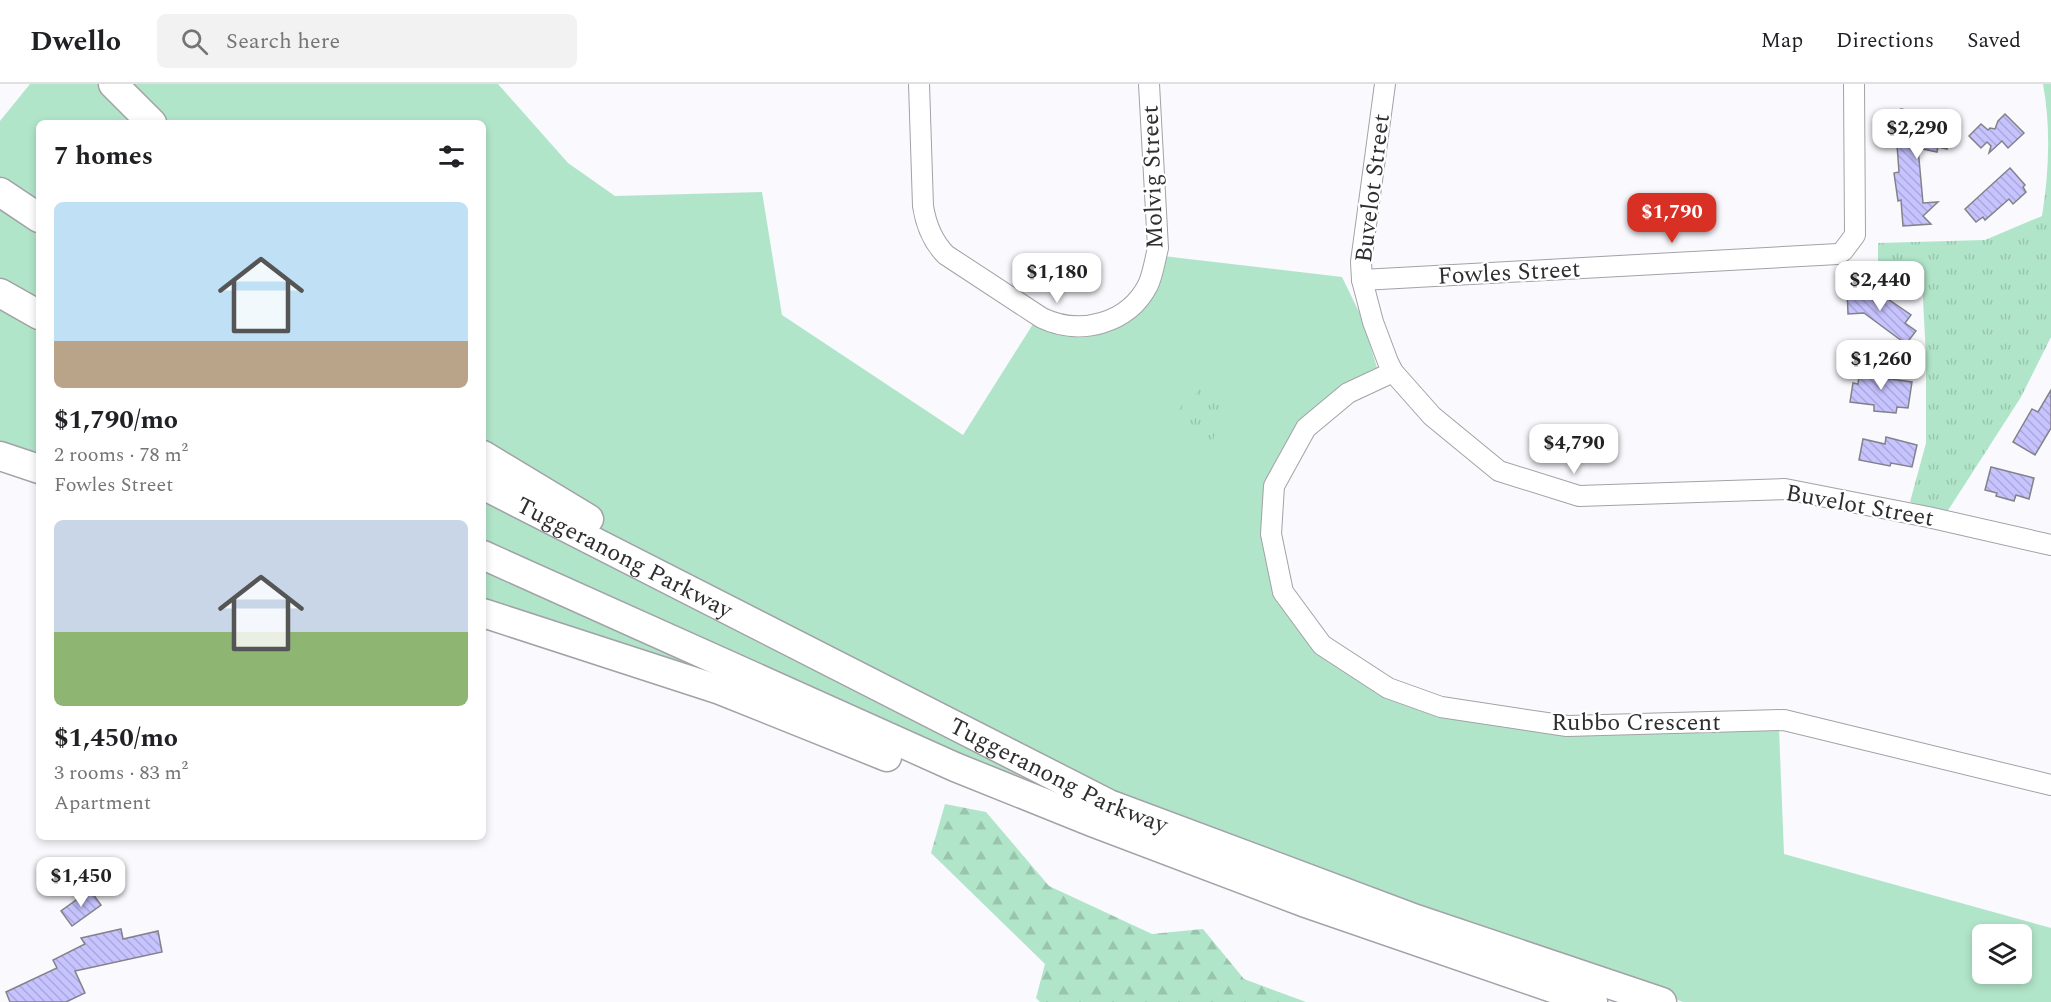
<!DOCTYPE html>
<html lang="en">
<head>
<meta charset="utf-8">
<style>
	:root { --surface:#fff; --page:#f2f2f2; --text:#202124; --muted:#757577; --line:#e0e0e0; --accent:#d93025 }
	body { margin:0; font-family:Spectral,serif; background:var(--page); color:var(--text); height:100vh; display:flex; flex-direction:column; font-size:22px; white-space:nowrap }
	* { box-sizing:border-box; margin:0 }
	p { font-size:20px; color:var(--muted) }
	.icon { flex:none; width:33px; height:33px; fill:none; stroke:currentColor; stroke-width:2; stroke-linecap:round; stroke-linejoin:round }
	.map { position:relative; flex:1; overflow:hidden }
	.drawer { position:absolute; left:36px; top:36px; width:450px; height:720px; display:flex; flex-direction:column; background:var(--surface); border-radius:9px; box-shadow:0 3px 9px #0003 }
	.drawer>* { flex:none }
	.controls { position:absolute; left:1972px; top:840px; display:grid; gap:12px }
	.controls a { display:grid; place-items:center; width:60px; height:60px; border-radius:9px; background:var(--surface); box-shadow:0 3px 9px #0003; font-size:30px }
	.price { position:absolute; translate:-50% -51px; padding:0 14px; border-radius:12px; background:#fff; color:#222; font-size:20px; line-height:39px; filter:drop-shadow(0 2px 3px #0008) }
	.price::after { content:''; position:absolute; left:50%; top:36px; width:18px; height:14px; margin-left:-9px; background:inherit; clip-path:polygon(0 0,100% 0,50% 100%) }
	.price.active { background:var(--accent); color:#fff }
	ul { padding:0; list-style:none }
	li { display:grid; align-content:center; gap:12px; height:318px; padding:0 18px }
	li span { display:grid; place-items:center; height:186px; border-radius:9px; color:#555 }
	li>.icon { margin-inline-start:auto }
	span .icon { width:108px; height:108px; fill:#fffc; stroke-width:1 }
	li b { font-size:26px }
	h2 { display:flex; justify-content:space-between; align-items:center; height:72px; padding:0 18px; font-size:26px }
	header { display:flex; align-items:center; gap:36px; box-sizing:border-box; height:84px; padding:0 30px; background:var(--surface); border-bottom:2px solid var(--line) }
	header strong { font-size:28px }
	nav { display:flex; gap:33px; margin-inline-start:auto; font-size:21px }
	.search { width:420px; height:54px; background:var(--page); display:flex; align-items:center; gap:15px; box-sizing:border-box; padding:0 21px; border-radius:9px; color:var(--muted); font-size:22px }
	.map>svg:first-child { display:block }
	.grass { fill:#b1e5c9; fill-rule:evenodd }
	.forest { fill:url(#forest-firs) }
	.park { fill:url(#park-tufts) }
	.building { fill:url(#building-back-hatch); stroke:#828288; stroke-width:1.5 }
	.lines { fill:none; stroke-linecap:round; stroke-linejoin:round }
	.minor-casing { stroke:#a2a2a7; stroke-width:22 }
	.highway-casing { stroke:#a2a2a7; stroke-width:31 }
	.minor { stroke:#fff; stroke-width:20 }
	.highway { stroke:#fff; stroke-width:28 }
	.labels { text-anchor:middle; stroke-width:4.5; stroke-linejoin:round; paint-order:stroke }
	.street-label { font-size:24px; fill:#2e2e30; stroke:#fff }
</style>
</head>
<body>
<header>
<strong>Dwello</strong>
<div class="search"><svg class="icon" aria-label="search" viewBox="0 0 24 24"><circle cx="10" cy="10" r="6"/><path d="M15 15l6 6"/></svg>Search here</div>
<nav><a>Map</a><a>Directions</a><a>Saved</a></nav>
</header>
<div class="map">
<svg width="2051" height="918" viewBox="0 0 2051 918">
	<defs>
		<pattern id="forest-firs" width="22" height="20" patternUnits="userSpaceOnUse" patternTransform="scale(1.5)"><rect width="22" height="20" fill="#b1e5c9"/><path d="M5 1l3.5 6h-7zM16 11l3.5 6h-7z" fill="#99c5ad"/></pattern>
		<pattern id="park-tufts" width="24" height="20" patternUnits="userSpaceOnUse" patternTransform="scale(1.5)"><rect width="24" height="20" fill="#b1e5c9"/><path d="M3 7l-1-3M5 7V3M7 7l1-3M15 17l-1-3M17 17v-4M19 17l1-3" fill="none" stroke="#99c5ad"/></pattern>
		<pattern id="building-back-hatch" width="6" height="6" patternUnits="userSpaceOnUse" patternTransform="scale(1.5)"><rect width="6" height="6" fill="#c6c3ff"/><path d="M-1 5l2 2M0 0l6 6M5-1l2 2" fill="none" stroke="#aaa8db"/></pattern>
	</defs>
	<rect width="100%" height="100%" fill="#f9f9fe"/>
	<path class="grass" d="M30 0H498L568 79 615 112 762 108 782 231 963 351 1038 232 1099 240 1144 224 1163 172 1342 193 1362 234 1378 287 1303 342 1266 451 1320 563 1441 631 1779 645 1784 770 2051 844V918H1683L1342 794 1101 710 874 659 483 520V39H39V381L0 364V37ZM1983 850H2022V890H1983Z"/>
	<path class="forest" d="M945 720 986 728 1049 802 1152 850 1203 845 1244 895 1306 918H1040L1036 914 1045 880 931 769Z"/>
	<g class="park">
		<path d="M2043 0H2051V253L2021 313 1947 428 1910 418 1926 359V272L1922 197 1888 186H1878V159L1985 156 2042 132C2049 89 2051 43 2043 0Z"/>
		<path d="M1198 304 1226 313 1227 316 1212 359 1176 345 1179 327 1185 315 1193 316Z"/>
	</g>
	<g class="building">
		<path d="M1901 25 1953 36 1947 65 1938 63 1937 68 1918 64 1923 119 1938 118 1923 132 1931 140 1903 142 1901 116 1898 117 1894 89 1899 88 1896 47Z"/>
		<path d="M2005 30 2024 49 2008 64 2002 57 1989 69 1991 62 1987 58 1981 64 1969 52 1981 40 1988 46 1990 44 1995 45 1998 37Z"/>
		<path d="M2010 84 2025 101 2023 103 2026 108 2013 120 2009 115 1985 136 1983 133 1976 138 1965 125Z"/>
		<path d="M1872 204 1911 231 1905 239 1916 247 1906 260 1864 229 1848 230 1847 205Z"/>
		<path d="M1864 277 1877 279 1875 293 1912 298 1908 324 1897 323 1896 329 1874 327V321L1850 318 1853 299 1858 300 1859 292H1863Z"/>
		<path d="M2051 306V344L2035 371 2013 358 2032 325 2038 328Z"/>
		<path d="M1886 353 1917 361 1912 383 1891 379 1890 382 1859 376 1863 355 1885 360Z"/>
		<path d="M1991 383 2034 394 2029 415 2016 411 2014 417 1996 412 1997 409 1985 406Z"/>
		<path d="M90 806 101 821 72 842 61 827Z"/>
		<path d="M121 845 123 855 158 847 162 868 75 887 85 909 66 918H10L6 908 57 884 53 876 85 860 81 854Z"/>
	</g>
	<g class="lines">
		<g class="minor-casing">
			<g id="minor">
				<path d="M919 0 923 122C926 141 932 157 946 171L1042 234C1080 252 1128 240 1148 201 1153 190 1155 176 1158 164L1149 0"/>
				<path d="M1385 0 1361 178 1362 196 1373 238 1388 278 1393 288 1432 332 1499 387 1579 412 1785 405 1928 433 2051 461"/>
				<path d="M1362 196 1838 170 1843 167 1855 151 1854 0"/>
				<path d="M1393 288 1348 309 1306 344 1274 402 1271 450 1283 508 1322 561 1388 604 1441 623 1567 642 1784 636 2051 701"/>
			</g>
		</g>
		<g class="highway-casing">
			<g id="highway">
				<path d="M113 0 152 39"/>
				<path d="M0 108 39 134"/>
				<path d="M0 209 39 231"/>
				<path d="M483 371 589 435"/>
				<path d="M0 372 39 385"/>
				<path id="s1" d="M483 401 1109 720 1416 835 1662 918"/>
				<path d="M483 471 955 683 1092 738 1303 818 1593 918"/>
				<path d="M483 529 720 606 887 673"/>
			</g>
		</g>
		<use href="#minor" class="minor"/>
		<use href="#highway" class="highway"/>
	</g>
	<g class="labels">
		<g class="street-label">
			<text transform="translate(1152 93) rotate(-92)" y="8">Molvig Street</text>
			<text transform="translate(1372 104) rotate(-83)" y="8">Buvelot Street</text>
			<text transform="translate(1509 188) rotate(-3)" y="8">Fowles Street</text>
			<text transform="translate(1860 421) rotate(10)" y="8">Buvelot Street</text>
			<text dy="8" stroke="none"><textPath href="#s1" startOffset="159">Tuggeranong Parkway</textPath></text>
			<text x="1636" y="646">Rubbo Crescent</text>
			<text dy="8" stroke="none"><textPath href="#s1" startOffset="645">Tuggeranong Parkway</textPath></text>
		</g>
	</g>
</svg>
<div class="controls">
<a><svg class="icon" aria-label="layers" viewBox="0 0 24 24"><path d="M12 4l9 5-9 5-9-5zM3 14l9 5 9-5"/></svg></a>
</div>
<b class="price" style="left:1917px;top:76px">$2,290</b>
<b class="price active" style="left:1672px;top:160px">$1,790</b>
<b class="price" style="left:1057px;top:220px">$1,180</b>
<b class="price" style="left:1880px;top:228px">$2,440</b>
<b class="price" style="left:1881px;top:307px">$1,260</b>
<b class="price" style="left:1574px;top:391px">$4,790</b>
<b class="price" style="left:81px;top:824px">$1,450</b>
<section class="drawer">
<h2>7 homes<svg class="icon" aria-label="filters" viewBox="0 0 24 24"><path d="M4 7h16M4 17h16"/><circle cx="9" cy="7" r="2"/><circle cx="15" cy="17" r="2"/></svg></h2>
<ul>
<li><span style="background:linear-gradient(#bfe0f5 75%,#b9a48a 0)"><svg class="icon" aria-label="home" viewBox="0 0 24 24"><path d="M3 11l9-7 9 7M6 9v11h12V9"/></svg></span><div><b>$1,790/mo</b><p>2 rooms · 78 m²</p><p>Fowles Street</p></div></li>
<li><span style="background:linear-gradient(#c9d6e8 60%,#8fb573 0)"><svg class="icon" aria-label="home" viewBox="0 0 24 24"><path d="M3 11l9-7 9 7M6 9v11h12V9"/></svg></span><div><b>$1,450/mo</b><p>3 rooms · 83 m²</p><p>Apartment</p></div></li>
</ul>
</section>
</div>
</body>
</html>
